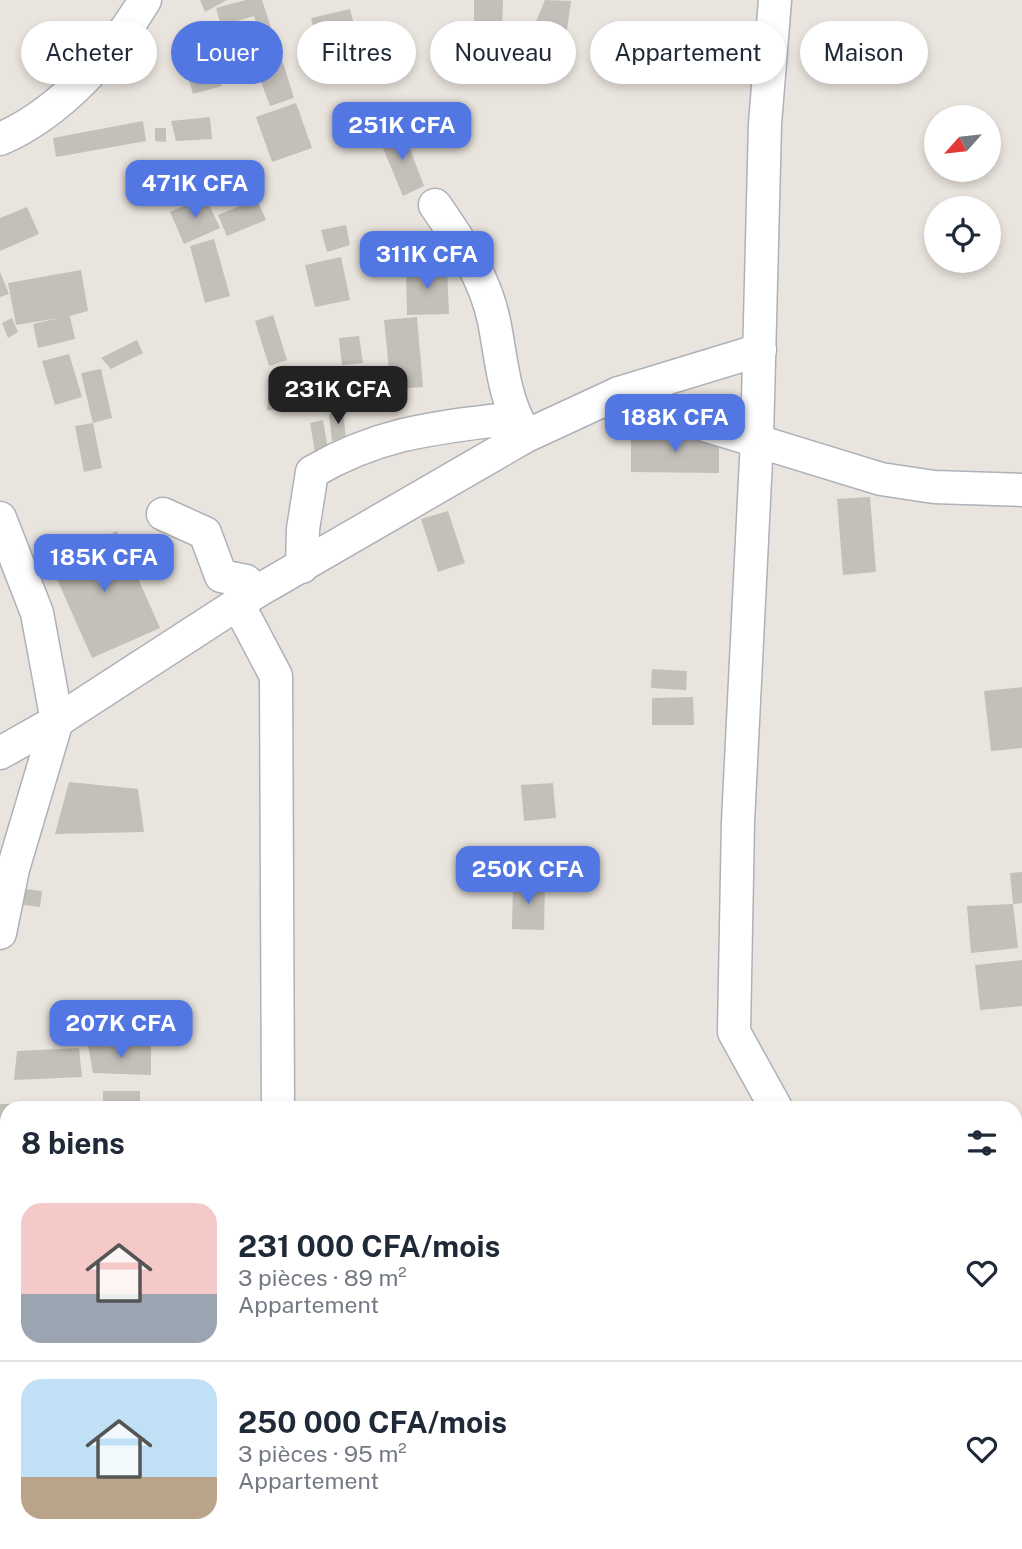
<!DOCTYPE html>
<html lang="fr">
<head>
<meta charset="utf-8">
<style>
	:root { --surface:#fff; --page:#f6f6f7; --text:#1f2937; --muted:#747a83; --line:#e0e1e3; --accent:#5277e3 }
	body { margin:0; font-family:"Public Sans",sans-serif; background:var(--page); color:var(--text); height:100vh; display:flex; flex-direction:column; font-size:26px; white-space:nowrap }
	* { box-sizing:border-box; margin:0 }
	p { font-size:23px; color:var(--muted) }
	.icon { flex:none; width:38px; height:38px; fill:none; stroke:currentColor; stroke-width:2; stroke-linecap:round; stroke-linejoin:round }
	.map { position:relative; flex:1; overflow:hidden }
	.panel { position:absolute; left:0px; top:1101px; width:1022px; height:450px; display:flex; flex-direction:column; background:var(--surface); border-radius:21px 21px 0 0; box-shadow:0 4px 10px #0003 }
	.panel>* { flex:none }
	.hud { position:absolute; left:21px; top:21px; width:980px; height:63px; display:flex; gap:14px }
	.needle { width:46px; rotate:243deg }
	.controls { position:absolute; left:924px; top:105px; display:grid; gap:14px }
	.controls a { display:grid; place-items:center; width:77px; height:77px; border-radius:50%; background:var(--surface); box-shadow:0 4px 10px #0003; font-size:35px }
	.price { position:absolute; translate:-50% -60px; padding:0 16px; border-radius:14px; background:var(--accent); color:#fff; font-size:23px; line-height:46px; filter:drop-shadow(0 2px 4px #0008) }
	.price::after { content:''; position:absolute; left:50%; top:42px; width:21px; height:16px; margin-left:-10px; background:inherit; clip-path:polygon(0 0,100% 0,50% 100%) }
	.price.on { background:#222; color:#fff }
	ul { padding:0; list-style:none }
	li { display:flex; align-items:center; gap:21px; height:175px; padding:0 21px }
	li+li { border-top:2px solid var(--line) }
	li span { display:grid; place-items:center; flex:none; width:196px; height:140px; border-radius:21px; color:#555 }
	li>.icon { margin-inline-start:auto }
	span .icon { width:84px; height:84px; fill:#fffc; stroke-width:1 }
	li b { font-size:30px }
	h2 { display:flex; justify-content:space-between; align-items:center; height:84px; padding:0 21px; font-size:30px }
	.pill { padding:0 24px; border-radius:32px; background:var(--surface); box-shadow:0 4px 10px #0003; font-size:24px; line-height:63px }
	.pill.on { background:var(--accent); color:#fff }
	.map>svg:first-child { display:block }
	.building { fill:#c3bfb9 }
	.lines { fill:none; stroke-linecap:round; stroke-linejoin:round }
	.street-casing { stroke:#aeb1b9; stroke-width:35 }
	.street { stroke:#fff; stroke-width:32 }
</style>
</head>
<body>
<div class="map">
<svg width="1022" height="1549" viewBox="0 0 1022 1549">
	<rect width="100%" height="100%" fill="#eae4de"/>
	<g class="building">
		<path d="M200 0H227L205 12Z"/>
		<path d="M246 0H262L278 49 222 70 214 48 258 30 254 16 221 26 216 8Z"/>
		<path d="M474 0H503L502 32 474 31Z"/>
		<path d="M545 0 571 1 566 36 535 24Z"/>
		<path d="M350 9 355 28 316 38 311 18Z"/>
		<path d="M208 39 222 86 193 94 180 50Z"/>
		<path d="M279 50 294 98 270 106 253 60Z"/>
		<path d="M142 52 148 71 135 76 127 58Z"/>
		<path d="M296 103 312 148 272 162 256 117Z"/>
		<path d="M210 117 212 139 176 141 171 121Z"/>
		<path d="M143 121 146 141 56 157 53 138Z"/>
		<path d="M155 128H166V142L155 141Z"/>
		<path d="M402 128 424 186 403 196 380 141Z"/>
		<path d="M205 196 220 228 184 244 170 212Z"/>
		<path d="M257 199 266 220 227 236 218 215Z"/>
		<path d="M27 207 39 234 0 251V218Z"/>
		<path d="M346 225 350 245 327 252 321 230Z"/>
		<path d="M214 239 230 296 205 303 190 246Z"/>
		<path d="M341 257 350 300 315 307 305 265Z"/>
		<path d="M447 267 449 314 407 315 406 268Z"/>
		<path d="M81 270 88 311 70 316 75 339 38 348 33 324 59 318 16 325 8 283Z"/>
		<path d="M0 272 9 294 0 297Z"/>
		<path d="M273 315 287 360 269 366 255 321Z"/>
		<path d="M417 317 423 387 391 389 384 320Z"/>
		<path d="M12 318 18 332 8 338 2 323Z"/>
		<path d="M359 336 363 363 342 365 339 338Z"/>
		<path d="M137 340 143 353 111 369 101 358Z"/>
		<path d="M69 354 82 397 55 405 42 361Z"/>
		<path d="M101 369 112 418 93 423 81 373Z"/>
		<path d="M270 377 293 378 291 411 267 410Z"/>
		<path d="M368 396 369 405H351V397Z"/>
		<path d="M343 412 346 439 332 441 329 414Z"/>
		<path d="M323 420 328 450 315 452 310 423Z"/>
		<path d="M93 423 102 468 84 472 75 426Z"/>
		<path d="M631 436 719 437V473L631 472Z"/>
		<path d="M870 497 876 572 843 575 837 499Z"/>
		<path d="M448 511 465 563 438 572 421 519Z"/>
		<path d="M117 531 160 628 92 658 49 561Z"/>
		<path d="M652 669 687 671 686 690 651 688Z"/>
		<path d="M1022 687V748L991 751 984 691Z"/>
		<path d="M693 697 694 725H652V698Z"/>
		<path d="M69 782 138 789 144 832 55 834Z"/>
		<path d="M553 783 556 818 524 821 521 785Z"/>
		<path d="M1022 872V903L1013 904 1010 873Z"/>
		<path d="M513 883 545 884 544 930 512 929Z"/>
		<path d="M25 889 42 891 40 907 23 905Z"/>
		<path d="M1013 904 1018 948 971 953 967 906Z"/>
		<path d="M1022 960V1006L980 1010 975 965Z"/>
		<path d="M88 1045 151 1046V1075L93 1073Z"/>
		<path d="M79 1048 82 1077 14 1080 17 1051Z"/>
		<rect x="103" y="1091" width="37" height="17"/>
		<path d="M0 1104H87V1108H7V1168H0Z"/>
		<path d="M0 1404 6 1471H0Z"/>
		<rect x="194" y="1544" width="43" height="5"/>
		<path d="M392 1544V1549H320V1547Z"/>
	</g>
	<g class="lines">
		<g class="street-casing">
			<g id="street">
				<path d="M775 0 765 124 757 439 738 822 734 1032 776 1108"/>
				<path d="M0 139C59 114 113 54 145 0"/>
				<path d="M435 205C460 241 485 277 494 321 502 361 503 398 525 434"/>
				<path d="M619 393 672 415 881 479 934 487 1022 490"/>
				<path d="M163 514 205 533 221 576 246 581 256 592"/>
				<path d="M0 518 37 613 57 721 13 869 0 933"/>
				<path d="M302 567 303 529 312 472C383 431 436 428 515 418"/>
				<path d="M238 604 276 676 278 1108"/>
				<path d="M0 753 57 721 256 592 526 436 619 393 760 350"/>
				<path d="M284 1544V1549"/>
				<path d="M723 1549V1544"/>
			</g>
		</g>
		<use href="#street" class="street"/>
	</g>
</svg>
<div class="controls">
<a><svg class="needle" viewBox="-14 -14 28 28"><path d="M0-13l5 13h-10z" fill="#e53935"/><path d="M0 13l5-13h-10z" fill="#747a83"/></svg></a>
<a><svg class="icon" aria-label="locate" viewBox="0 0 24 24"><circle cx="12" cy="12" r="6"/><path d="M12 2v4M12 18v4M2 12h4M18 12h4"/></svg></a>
</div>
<b class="price" style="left:402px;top:162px">251K CFA</b>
<b class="price" style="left:195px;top:220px">471K CFA</b>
<b class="price" style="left:427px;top:291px">311K CFA</b>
<b class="price on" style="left:338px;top:426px">231K CFA</b>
<b class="price" style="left:675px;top:454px">188K CFA</b>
<b class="price" style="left:104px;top:594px">185K CFA</b>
<b class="price" style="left:528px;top:906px">250K CFA</b>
<b class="price" style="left:121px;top:1060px">207K CFA</b>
<div class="hud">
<a class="pill">Acheter</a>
<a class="pill on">Louer</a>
<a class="pill">Filtres</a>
<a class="pill">Nouveau</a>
<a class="pill">Appartement</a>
<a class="pill">Maison</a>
</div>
<section class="panel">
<h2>8 biens<svg class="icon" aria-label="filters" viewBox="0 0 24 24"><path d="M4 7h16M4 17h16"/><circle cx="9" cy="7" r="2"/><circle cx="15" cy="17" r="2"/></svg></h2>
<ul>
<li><span style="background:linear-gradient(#f6c9c9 65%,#9aa5b1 0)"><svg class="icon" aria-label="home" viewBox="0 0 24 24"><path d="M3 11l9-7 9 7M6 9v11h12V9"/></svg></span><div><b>231 000 CFA/mois</b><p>3 pièces · 89 m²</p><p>Appartement</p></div><svg class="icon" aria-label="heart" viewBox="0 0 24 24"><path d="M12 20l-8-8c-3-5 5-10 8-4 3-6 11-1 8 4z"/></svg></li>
<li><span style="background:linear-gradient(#bfe0f5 70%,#b9a48a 0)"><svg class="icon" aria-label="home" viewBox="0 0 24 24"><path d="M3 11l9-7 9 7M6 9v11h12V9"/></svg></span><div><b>250 000 CFA/mois</b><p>3 pièces · 95 m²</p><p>Appartement</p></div><svg class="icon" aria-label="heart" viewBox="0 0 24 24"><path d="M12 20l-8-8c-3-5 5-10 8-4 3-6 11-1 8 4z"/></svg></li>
</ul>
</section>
</div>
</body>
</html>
